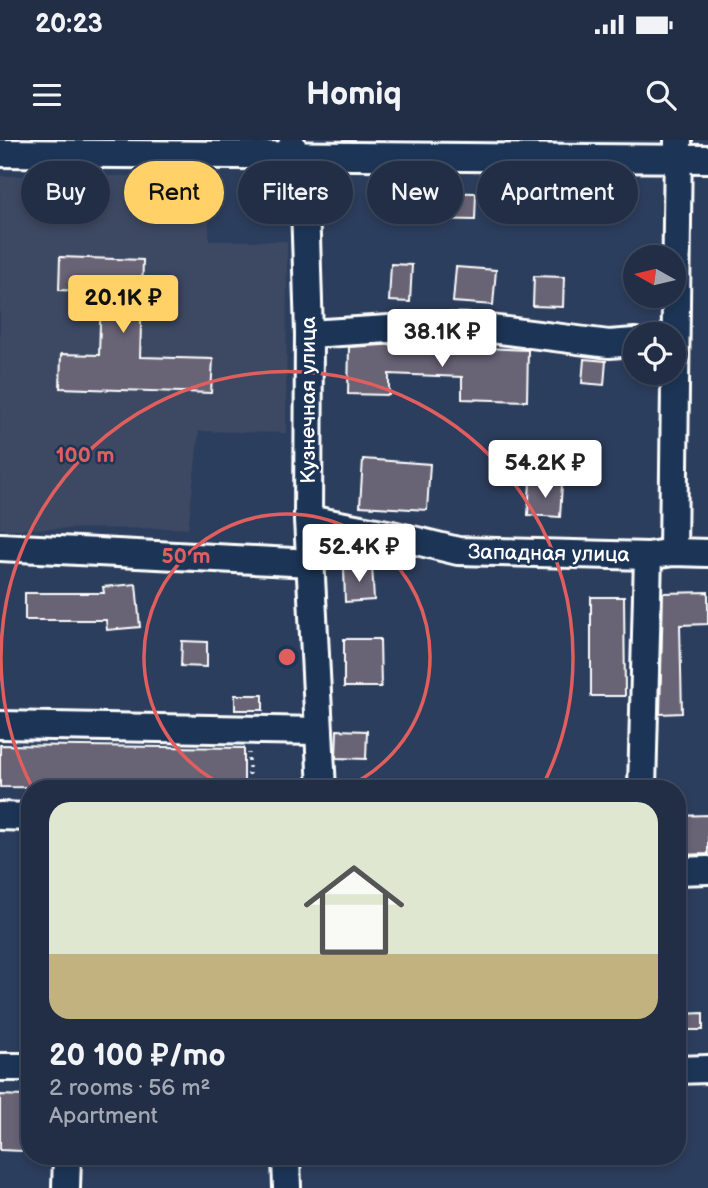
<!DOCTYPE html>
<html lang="en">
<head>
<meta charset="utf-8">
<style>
	:root { --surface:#212e46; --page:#2d3a51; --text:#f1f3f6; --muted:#a2a8b3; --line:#3e4a5f; --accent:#ffd166 }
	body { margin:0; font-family:"Balsamiq Sans",sans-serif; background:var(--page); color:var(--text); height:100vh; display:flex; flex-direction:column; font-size:26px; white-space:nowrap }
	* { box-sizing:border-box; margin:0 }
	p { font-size:23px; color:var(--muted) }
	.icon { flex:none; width:38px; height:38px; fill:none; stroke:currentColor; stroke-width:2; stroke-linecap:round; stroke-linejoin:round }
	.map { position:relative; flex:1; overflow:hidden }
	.drawer { position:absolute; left:21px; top:640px; width:665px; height:385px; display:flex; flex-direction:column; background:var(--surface); border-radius:28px; box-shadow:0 4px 10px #0003,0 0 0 2px var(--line) }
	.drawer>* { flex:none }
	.hud { position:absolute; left:21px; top:21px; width:667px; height:63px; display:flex; gap:14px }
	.needle { width:46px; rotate:278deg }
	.buttons { position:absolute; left:623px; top:105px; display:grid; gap:14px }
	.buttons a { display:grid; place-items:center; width:63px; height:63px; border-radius:50%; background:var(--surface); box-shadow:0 4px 10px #0003,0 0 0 2px var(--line); font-size:35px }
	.price { position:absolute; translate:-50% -60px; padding:0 16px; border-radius:7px; background:#fff; color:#222; font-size:23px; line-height:46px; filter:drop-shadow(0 2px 4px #0008) }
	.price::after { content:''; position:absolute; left:50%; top:42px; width:21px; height:16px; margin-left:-10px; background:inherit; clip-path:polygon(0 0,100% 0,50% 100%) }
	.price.active { background:var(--accent); color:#111 }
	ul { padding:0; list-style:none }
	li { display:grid; align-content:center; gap:14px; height:371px; padding:0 28px }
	li span { display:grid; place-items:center; height:217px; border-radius:21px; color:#555 }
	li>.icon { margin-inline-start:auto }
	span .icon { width:126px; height:126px; fill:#fffc; stroke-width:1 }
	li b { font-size:30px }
	.chip { padding:0 24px; border-radius:32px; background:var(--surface); box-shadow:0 4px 10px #0003,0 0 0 2px var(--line); font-size:24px; line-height:63px }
	.chip.active { background:var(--accent); color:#111 }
	.status { display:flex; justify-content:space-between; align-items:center; height:49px; padding:0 35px; background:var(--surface); direction:ltr }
	.status svg { height:19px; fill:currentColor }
	header { display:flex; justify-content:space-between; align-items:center; height:91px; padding:0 28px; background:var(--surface); font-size:32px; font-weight:800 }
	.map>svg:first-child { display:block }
	.built { fill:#3e4964 }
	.building { fill:#686474; stroke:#fff; stroke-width:2 }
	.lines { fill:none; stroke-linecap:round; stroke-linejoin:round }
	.minor-casing { stroke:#fff; stroke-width:32 }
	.path { stroke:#fff; stroke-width:3.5; stroke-dasharray:2 5; stroke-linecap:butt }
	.minor { stroke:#1d3557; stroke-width:26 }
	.ring { fill:none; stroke:#e05e5e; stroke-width:3.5 }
	.labels { text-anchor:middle; stroke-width:5; stroke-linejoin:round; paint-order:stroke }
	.street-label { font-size:21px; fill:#fff; stroke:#1d3557 }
	.centre { fill:#e05e5e; stroke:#1d3557; stroke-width:3.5 }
	.ring-label { font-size:21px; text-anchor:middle; font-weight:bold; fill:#e05e5e; stroke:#1d3557; stroke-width:5; stroke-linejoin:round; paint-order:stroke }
</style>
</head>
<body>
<div class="status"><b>20:23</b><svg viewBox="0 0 49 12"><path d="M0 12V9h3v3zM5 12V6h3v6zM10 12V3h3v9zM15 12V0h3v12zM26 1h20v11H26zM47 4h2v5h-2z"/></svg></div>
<header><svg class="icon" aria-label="menu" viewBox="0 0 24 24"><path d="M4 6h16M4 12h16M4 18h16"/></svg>Homiq<svg class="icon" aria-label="search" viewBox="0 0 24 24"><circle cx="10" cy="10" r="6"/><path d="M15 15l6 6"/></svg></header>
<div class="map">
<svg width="708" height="1048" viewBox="0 0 708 1048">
	<rect width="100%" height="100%" fill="#2c3e5d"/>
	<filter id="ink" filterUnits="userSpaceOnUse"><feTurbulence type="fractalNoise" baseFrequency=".0143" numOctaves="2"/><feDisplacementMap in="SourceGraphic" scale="14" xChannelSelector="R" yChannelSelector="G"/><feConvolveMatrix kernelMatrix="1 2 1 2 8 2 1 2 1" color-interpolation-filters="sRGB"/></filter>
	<g filter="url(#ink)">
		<path class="built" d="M0 36H209V101H287L286 293 199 291 188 388 0 389Z"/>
		<g class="building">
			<path d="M580 47 606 48 605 83 578 82Z"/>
			<path d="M431 52 476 53 475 80 430 79Z"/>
			<path d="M60 117 143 120 140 217 213 219 211 253 60 248 61 214 99 215 101 152 59 150Z"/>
			<path d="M391 124 412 125 410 162 389 161Z"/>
			<path d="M456 127 496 130 493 165 453 162Z"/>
			<path d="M534 136 564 137 563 167 533 166Z"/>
			<path d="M400 204 528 210 527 261 462 259V237L389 234V255L348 254 349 207Z"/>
			<path d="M584 219 606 221 604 245 582 243Z"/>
			<path d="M363 319 430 324 427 370 360 366Z"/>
			<path d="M530 342 562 344 560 377 528 375Z"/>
			<path d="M372 425 374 460 345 462 344 427Z"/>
			<path d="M136 444 140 487 107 490 106 480H25V453H104L103 447Z"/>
			<path d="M708 452V484L680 485 682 573 660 574 663 453Z"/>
			<path d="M591 457H624L625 556H591Z"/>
			<path d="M344 499H380L381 547H344Z"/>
			<path d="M182 501 207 502V527L181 526Z"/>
			<rect x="235" y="555" width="28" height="15"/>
			<path d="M337 590 367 591 366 619 336 618Z"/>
			<path d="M0 605 244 608V649L0 647Z"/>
			<path d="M708 675V714L677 715V676Z"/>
			<path d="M703 873V890H681V874Z"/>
			<path d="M0 955 24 956 22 1011 0 1010Z"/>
		</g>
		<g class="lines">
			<g class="minor-casing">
				<g id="minor">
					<path d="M292 5V16L304 32 309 194 308 379 322 649"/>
					<path d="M0 13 708 19"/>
					<path d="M309 194 421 187 483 188 609 204 635 202"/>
					<path d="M308 379 392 395 458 411 648 416 673 412 708 413"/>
					<path d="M0 407 312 423"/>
					<path d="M673 412 678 0"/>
					<path d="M0 585 319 591"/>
					<path d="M642 649 648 416"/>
					<path d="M0 676 30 677"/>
					<path d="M677 731 708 730"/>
					<path d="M0 927H30"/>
					<path d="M677 930 708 929"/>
					<path d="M286 1017 287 1048"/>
					<path d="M66 1048 67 1017"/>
				</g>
			</g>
			<path class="path" d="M249 649V613"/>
			<use href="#minor" class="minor"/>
		</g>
	</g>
	<g class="ring">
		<path d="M232 649A143 143 0 1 1 342 649"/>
		<path d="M33 649A286 286 0 1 1 541 649"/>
	</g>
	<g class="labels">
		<g class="street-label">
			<text transform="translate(308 260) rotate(-90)" y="7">Кузнечная улица</text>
			<text transform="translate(549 413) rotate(1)" y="7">Западная улица</text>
		</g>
	</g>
	<circle cx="287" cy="517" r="10" class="centre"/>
	<g class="ring-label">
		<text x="85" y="322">100 m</text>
		<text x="186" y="423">50 m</text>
	</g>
</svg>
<div class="buttons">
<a><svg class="needle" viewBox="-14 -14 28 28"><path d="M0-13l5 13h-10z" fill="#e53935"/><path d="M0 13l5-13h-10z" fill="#a2a8b3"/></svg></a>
<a><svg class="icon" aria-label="locate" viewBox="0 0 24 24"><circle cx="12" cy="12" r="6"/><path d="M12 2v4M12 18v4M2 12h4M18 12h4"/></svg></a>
</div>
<b class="price active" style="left:123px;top:195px">20.1K ₽</b>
<b class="price" style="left:442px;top:229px">38.1K ₽</b>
<b class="price" style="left:545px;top:360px">54.2K ₽</b>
<b class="price" style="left:359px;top:444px">52.4K ₽</b>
<div class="hud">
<a class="chip">Buy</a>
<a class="chip active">Rent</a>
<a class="chip">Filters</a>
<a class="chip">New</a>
<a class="chip">Apartment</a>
</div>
<section class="drawer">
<ul>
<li><span style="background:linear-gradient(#dfe7d0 70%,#c2b280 0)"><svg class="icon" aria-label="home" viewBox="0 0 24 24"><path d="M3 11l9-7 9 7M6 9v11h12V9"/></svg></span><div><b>20 100 ₽/mo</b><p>2 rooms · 56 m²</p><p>Apartment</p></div></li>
</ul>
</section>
</div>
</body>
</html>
